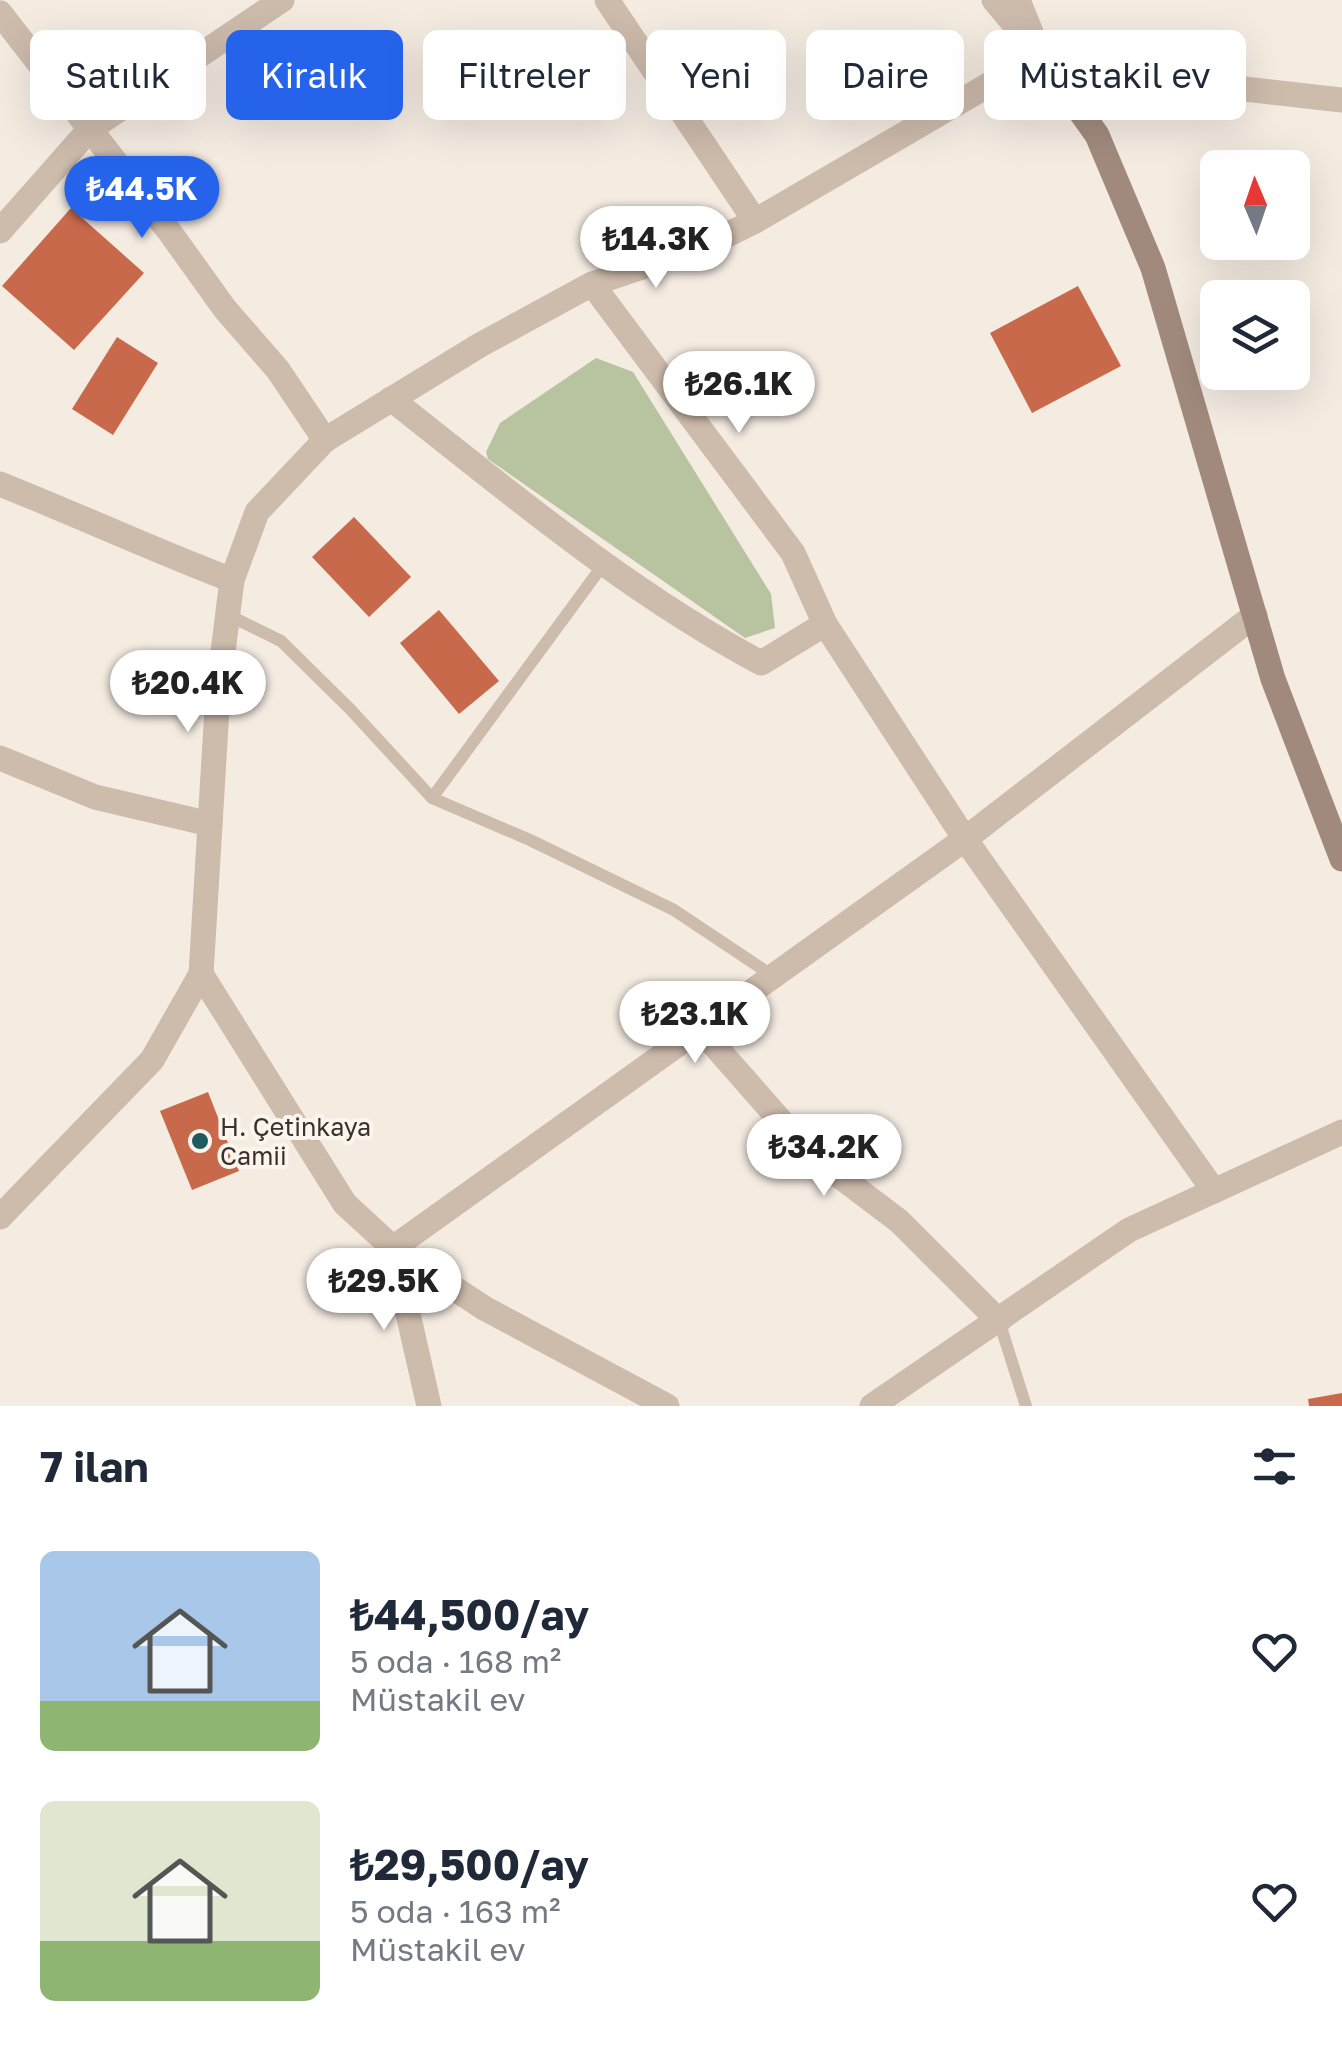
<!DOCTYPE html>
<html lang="tr">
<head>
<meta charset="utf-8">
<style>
	:root { --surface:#fff; --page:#f6f6f7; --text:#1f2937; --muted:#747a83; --accent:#2563eb }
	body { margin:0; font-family:"Golos Text",sans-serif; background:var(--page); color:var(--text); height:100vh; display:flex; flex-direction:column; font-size:38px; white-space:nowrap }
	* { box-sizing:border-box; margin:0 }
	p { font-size:32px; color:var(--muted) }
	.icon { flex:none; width:55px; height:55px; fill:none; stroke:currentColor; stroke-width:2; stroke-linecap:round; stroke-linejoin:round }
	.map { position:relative; height:1406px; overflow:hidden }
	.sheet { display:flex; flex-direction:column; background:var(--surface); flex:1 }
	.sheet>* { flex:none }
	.top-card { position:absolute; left:30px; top:30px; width:1282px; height:90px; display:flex; gap:20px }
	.needle { width:65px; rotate:358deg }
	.fabs { position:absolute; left:1200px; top:150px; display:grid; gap:20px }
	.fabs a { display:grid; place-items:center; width:110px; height:110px; border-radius:15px; background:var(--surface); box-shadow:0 10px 40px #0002; font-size:50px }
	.price { position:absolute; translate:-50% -85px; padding:0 22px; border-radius:35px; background:#fff; color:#222; font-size:32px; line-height:65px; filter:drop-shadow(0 2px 5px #0008) }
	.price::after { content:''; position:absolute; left:50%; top:60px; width:30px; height:22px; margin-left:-15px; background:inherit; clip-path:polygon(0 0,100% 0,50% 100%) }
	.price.current { background:var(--accent); color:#fff }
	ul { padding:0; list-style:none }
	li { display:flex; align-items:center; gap:30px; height:250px; padding:0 40px }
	li span { display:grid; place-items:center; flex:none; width:280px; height:200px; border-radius:15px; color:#555 }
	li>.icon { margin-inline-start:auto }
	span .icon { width:120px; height:120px; fill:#fffc; stroke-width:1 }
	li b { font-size:42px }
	h2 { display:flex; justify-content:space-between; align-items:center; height:120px; padding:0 40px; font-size:42px }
	.tag { padding:0 35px; border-radius:15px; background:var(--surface); box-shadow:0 10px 40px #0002; font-size:35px; line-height:90px }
	.tag.current { background:var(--accent); color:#fff }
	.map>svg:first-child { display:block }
	.green { fill:#b8c4a0 }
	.building { fill:#c8694b }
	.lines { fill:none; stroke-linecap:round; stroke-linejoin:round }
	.service { stroke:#cdbbac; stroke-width:12 }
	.minor { stroke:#cdbbac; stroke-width:25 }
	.tertiary { stroke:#cdbbac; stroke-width:25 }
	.secondary { stroke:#a18a7d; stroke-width:25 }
	.poi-dot { fill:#1f5a5e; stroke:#fbf5ee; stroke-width:4 }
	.labels { text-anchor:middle; stroke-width:8; stroke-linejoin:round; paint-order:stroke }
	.poi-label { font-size:25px; fill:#3b302b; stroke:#fbf5ee; text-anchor:start }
</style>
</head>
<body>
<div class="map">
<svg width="1342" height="1406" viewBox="0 0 1342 1406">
	<rect width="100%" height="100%" fill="#f4ebe1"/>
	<path class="green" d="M596 358 633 372 771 594 775 628 745 638 488 459 486 452 500 423Z"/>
	<g class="building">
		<path d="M71 208 144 273 74 350 2 286Z"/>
		<path d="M1078 286 1121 366 1032 413 990 333Z"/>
		<path d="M117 337 158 363 113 435 72 409Z"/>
		<path d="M354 517 411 577 369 617 312 557Z"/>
		<path d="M439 610 499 681 459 714 400 643Z"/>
		<path d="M208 1092 239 1171 192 1190 160 1111Z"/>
		<path d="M1342 1393V1406H1309L1308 1399Z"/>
	</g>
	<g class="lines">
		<g class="service">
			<path d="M228 615 281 641 351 710 432 798 530 840 674 910 773 976"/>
			<path d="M432 798 603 565"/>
			<path d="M999 1321 1026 1406"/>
		</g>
		<g class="minor">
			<path d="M607 0 755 221"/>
			<path d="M0 13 169 231 225 309 278 370 325 440"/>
			<path d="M0 231 89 130 282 0"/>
			<path d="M592 284 793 553 825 624"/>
			<path d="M391 399C511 493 626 591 761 663L825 624 965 839 1214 1191"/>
			<path d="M0 484C78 515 153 550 232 580"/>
			<path d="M0 758 95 797 210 824"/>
			<path d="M201 974 345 1204 393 1248 484 1308 667 1406"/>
			<path d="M700 1029 809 1153 899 1221 999 1321"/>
			<path d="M0 1217 152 1060 201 974 218 692 232 580 257 512 325 440 480 345 592 284 705 246 755 221 1040 55 994 0"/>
			<path d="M429 1406 393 1248 965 839 1255 615"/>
			<path d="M872 1406 1129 1230 1342 1132"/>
		</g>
		<path class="tertiary" d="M1018 0 1040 55 1244 89 1342 100"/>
		<path class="secondary" d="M1040 55 1097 135 1153 268 1273 679 1342 859"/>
	</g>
	<circle class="poi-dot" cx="200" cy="1141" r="10"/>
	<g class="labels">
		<g class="poi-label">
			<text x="220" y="1136">H. Çetinkaya<tspan x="220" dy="29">Camii</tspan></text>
		</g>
	</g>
</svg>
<div class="fabs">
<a><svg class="needle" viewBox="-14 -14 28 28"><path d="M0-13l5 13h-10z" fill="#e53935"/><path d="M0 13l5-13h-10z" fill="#747a83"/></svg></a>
<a><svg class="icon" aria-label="layers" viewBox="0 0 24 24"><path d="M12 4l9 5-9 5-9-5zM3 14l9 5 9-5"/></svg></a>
</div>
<b class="price current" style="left:142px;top:241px">₺44.5K</b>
<b class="price" style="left:656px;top:291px">₺14.3K</b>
<b class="price" style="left:739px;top:436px">₺26.1K</b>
<b class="price" style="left:188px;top:735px">₺20.4K</b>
<b class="price" style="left:695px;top:1066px">₺23.1K</b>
<b class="price" style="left:824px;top:1199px">₺34.2K</b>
<b class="price" style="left:384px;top:1333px">₺29.5K</b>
<div class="top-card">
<a class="tag">Satılık</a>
<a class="tag current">Kiralık</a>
<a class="tag">Filtreler</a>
<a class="tag">Yeni</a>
<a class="tag">Daire</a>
<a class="tag">Müstakil ev</a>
</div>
</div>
<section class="sheet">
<h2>7 ilan<svg class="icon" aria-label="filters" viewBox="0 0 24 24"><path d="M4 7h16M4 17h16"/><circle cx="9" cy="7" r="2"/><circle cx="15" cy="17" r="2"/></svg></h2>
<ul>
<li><span style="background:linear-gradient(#a9c7e8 75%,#8fb573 0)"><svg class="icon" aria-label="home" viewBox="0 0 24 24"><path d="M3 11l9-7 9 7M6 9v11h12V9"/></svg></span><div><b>₺44,500/ay</b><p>5 oda · 168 m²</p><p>Müstakil ev</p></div><svg class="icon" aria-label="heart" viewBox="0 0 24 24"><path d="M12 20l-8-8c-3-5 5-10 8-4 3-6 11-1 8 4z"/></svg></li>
<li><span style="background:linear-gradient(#dfe7d0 70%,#8fb573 0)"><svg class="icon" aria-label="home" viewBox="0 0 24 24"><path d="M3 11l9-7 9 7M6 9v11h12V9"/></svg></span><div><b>₺29,500/ay</b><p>5 oda · 163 m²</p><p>Müstakil ev</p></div><svg class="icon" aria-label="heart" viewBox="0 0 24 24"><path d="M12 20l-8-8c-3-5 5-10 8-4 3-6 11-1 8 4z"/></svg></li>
</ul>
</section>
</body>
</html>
